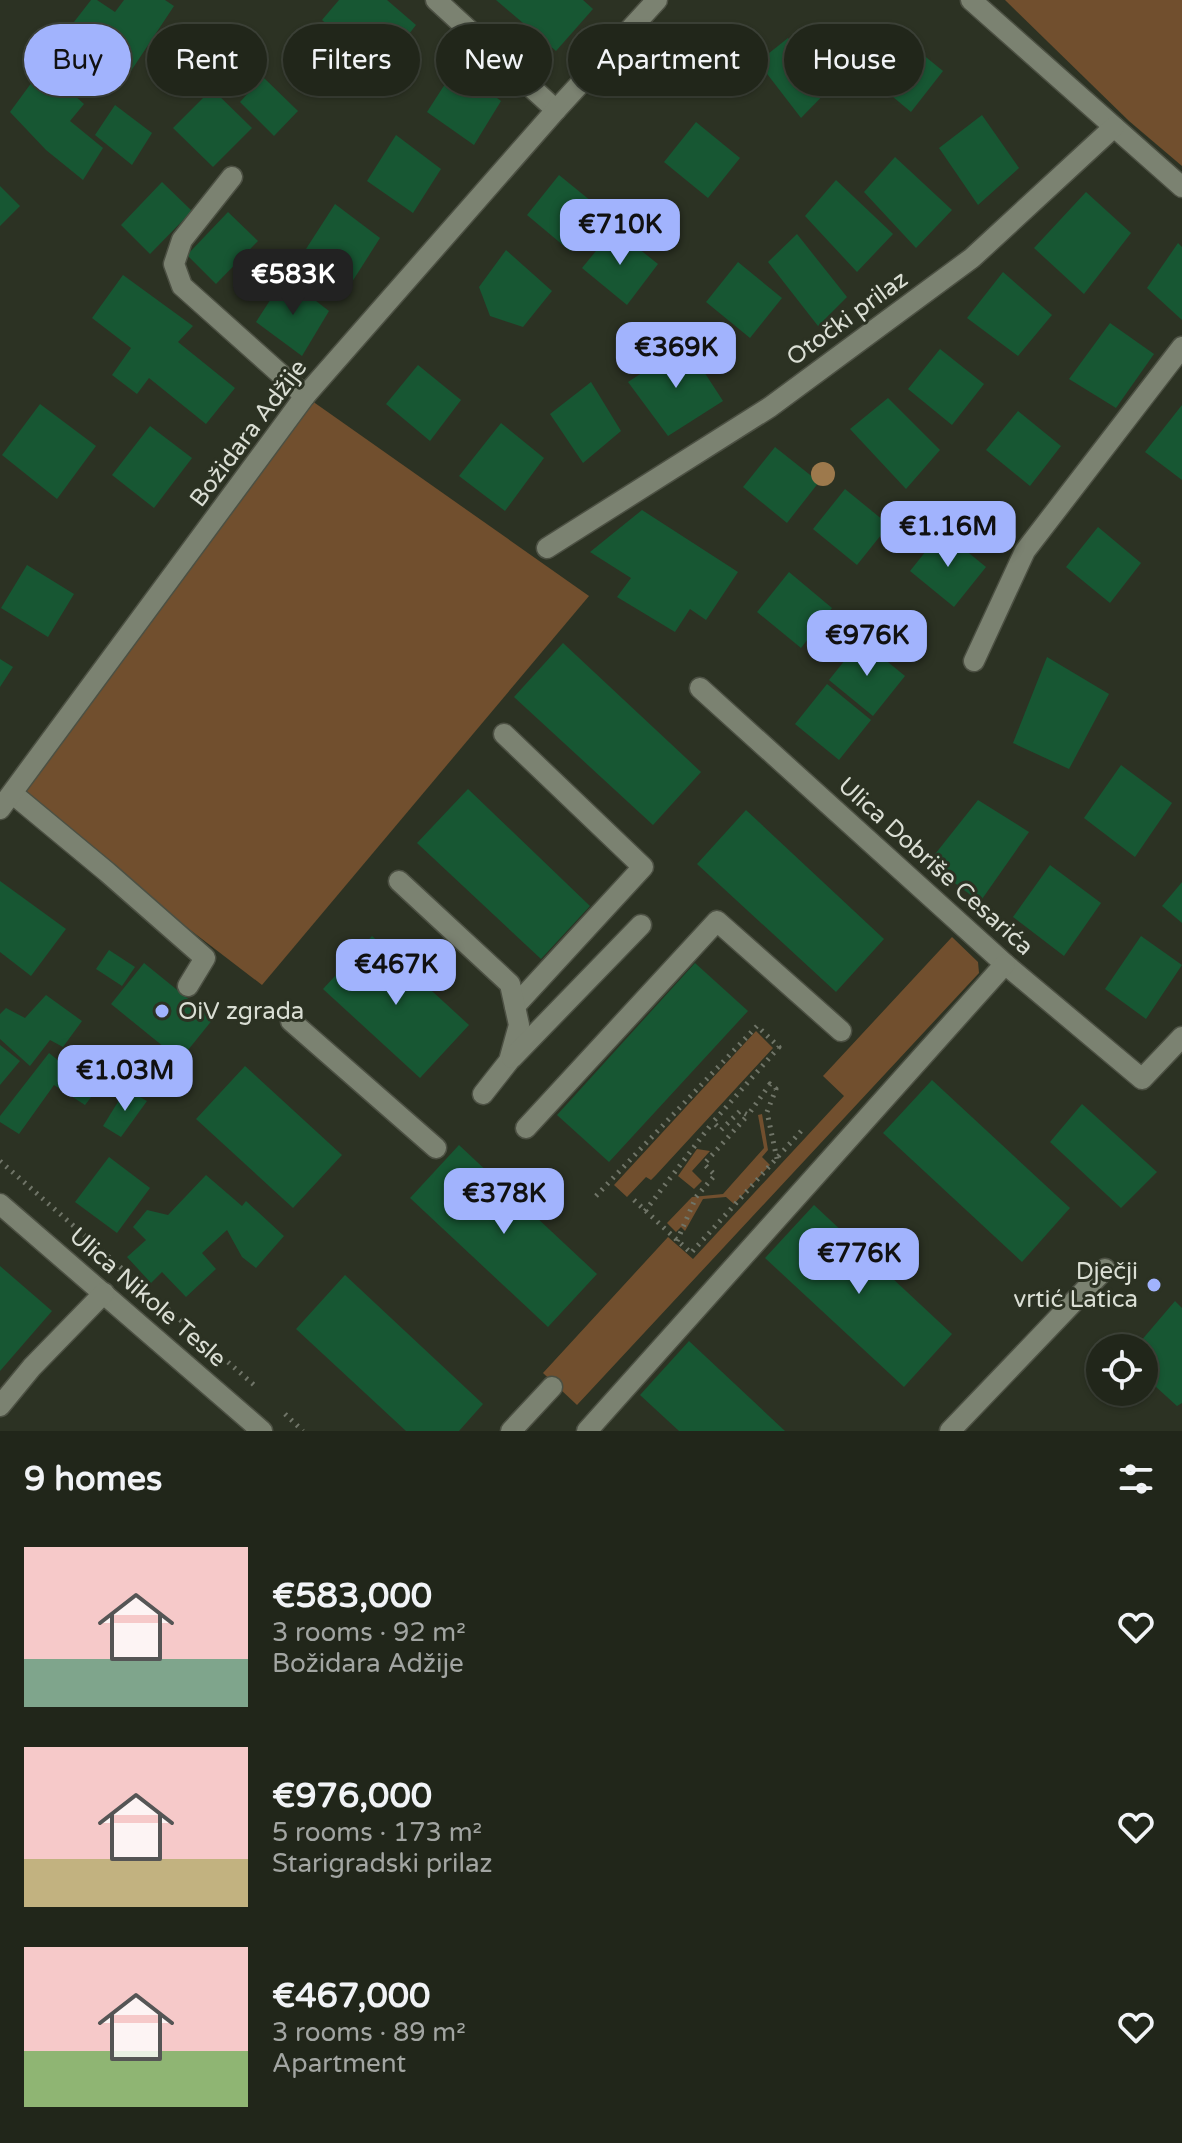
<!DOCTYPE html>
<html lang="en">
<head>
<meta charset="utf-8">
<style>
	:root { --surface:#21261a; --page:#292e23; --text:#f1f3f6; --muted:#a2a5a2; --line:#3e4339; --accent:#a1b3fd }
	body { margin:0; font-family:"Varela Round",sans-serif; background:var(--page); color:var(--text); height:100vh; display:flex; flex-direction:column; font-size:30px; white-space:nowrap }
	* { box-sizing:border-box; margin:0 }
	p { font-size:26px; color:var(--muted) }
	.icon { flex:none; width:44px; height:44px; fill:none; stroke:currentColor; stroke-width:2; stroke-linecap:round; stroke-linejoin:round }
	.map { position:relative; height:1431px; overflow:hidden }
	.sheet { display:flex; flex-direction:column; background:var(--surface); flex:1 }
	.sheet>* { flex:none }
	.banner { position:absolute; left:24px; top:24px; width:1134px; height:72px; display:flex; gap:16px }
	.tools { position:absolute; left:1086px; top:1334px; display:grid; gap:16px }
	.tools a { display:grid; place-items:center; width:72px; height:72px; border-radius:50%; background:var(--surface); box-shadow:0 2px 6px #0004,0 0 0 2px var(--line); font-size:40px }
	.price { position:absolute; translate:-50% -68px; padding:0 18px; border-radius:16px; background:var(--accent); color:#111; font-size:26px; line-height:52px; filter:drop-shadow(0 2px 4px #0008) }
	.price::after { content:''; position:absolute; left:50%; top:48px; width:24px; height:18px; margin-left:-12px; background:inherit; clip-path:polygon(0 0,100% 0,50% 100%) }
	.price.selected { background:#222; color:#fff }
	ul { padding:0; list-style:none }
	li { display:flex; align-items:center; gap:24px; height:200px; padding:0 24px }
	li span { display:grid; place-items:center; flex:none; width:224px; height:160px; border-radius:0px; color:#555 }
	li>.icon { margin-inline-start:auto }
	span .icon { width:96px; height:96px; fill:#fffc; stroke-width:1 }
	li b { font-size:34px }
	h2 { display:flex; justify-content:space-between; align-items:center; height:96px; padding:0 24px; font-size:34px }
	.chip { padding:0 28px; border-radius:36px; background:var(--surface); box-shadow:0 2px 6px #0004,0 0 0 2px var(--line); font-size:28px; line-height:72px }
	.chip.selected { background:var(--accent); color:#111 }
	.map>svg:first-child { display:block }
	.green { fill:#714f2e }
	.building { fill:#175733 }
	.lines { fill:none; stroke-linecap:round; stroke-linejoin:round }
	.minor-casing { stroke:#4c5043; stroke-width:23 }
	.path { stroke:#707568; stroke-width:5; stroke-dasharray:2 6; stroke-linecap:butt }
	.minor { stroke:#7b8271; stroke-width:20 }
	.tree { fill:#9d794c }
	.poi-dot { fill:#a1b3fd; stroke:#2c3223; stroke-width:3 }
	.labels { text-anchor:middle; stroke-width:6; stroke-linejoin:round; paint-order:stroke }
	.street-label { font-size:24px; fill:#daded4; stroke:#2c3223 }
	.poi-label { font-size:24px; fill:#daded4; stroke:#2c3223; text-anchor:start }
</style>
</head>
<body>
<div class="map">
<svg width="1182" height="1431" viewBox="0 0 1182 1431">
	<rect width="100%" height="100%" fill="#2c3223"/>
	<g class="green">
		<path d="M1005 0H1182V166L1129 121Z"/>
		<path d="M305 396 589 596 262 985 13 794Z"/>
		<path d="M952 937 978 962 979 973 577 1405 543 1373 668 1237 693 1259 844 1096 823 1076Z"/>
		<path d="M756 1031 773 1048 656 1175 651 1180 646 1177 627 1197 614 1185Z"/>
		<path d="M762 1114 768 1150 762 1157 770 1165 734 1204 726 1197 703 1199 685 1231 681 1227 676 1232 667 1223 692 1197 723 1194 764 1148 758 1115Z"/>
		<path d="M697 1149 710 1151 692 1171 702 1181 694 1189 678 1176Z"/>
	</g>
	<g class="building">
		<path d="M91 0H97L115 12 124 0H165L174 6 121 86 60 40Z"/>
		<path d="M339 0H387L416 25 380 71 322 20Z"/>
		<path d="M496 0H583L593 9 556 51Z"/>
		<path d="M900 36 943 71 911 112 868 76Z"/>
		<path d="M788 38 837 81 801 118 758 62Z"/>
		<path d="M43 67 84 104 70 121 103 148 83 180 46 150 10 112Z"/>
		<path d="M456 67 501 101 474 145 427 112Z"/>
		<path d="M263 77 298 111 274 136 240 102Z"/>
		<path d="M212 89 252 128 213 167 173 128Z"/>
		<path d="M115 105 152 133 132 165 95 135Z"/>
		<path d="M982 115 1019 168 978 205 939 148Z"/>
		<path d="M696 122 740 158 708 198 664 162Z"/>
		<path d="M396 135 441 169 413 213 367 181Z"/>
		<path d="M895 157 952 210 916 248 864 192Z"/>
		<path d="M559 175 602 210 570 251 527 215Z"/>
		<path d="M836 180 893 234 857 272 805 216Z"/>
		<path d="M162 182 192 211 150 254 121 225Z"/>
		<path d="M0 186 20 206 0 226Z"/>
		<path d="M1086 192 1131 233 1084 294 1034 248Z"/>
		<path d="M335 204 380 238 352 282 306 249Z"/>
		<path d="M228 212 258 241 216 284 187 255Z"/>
		<path d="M614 229 658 264 627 305 582 268Z"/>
		<path d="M797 234 847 297 818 326 768 262Z"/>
		<path d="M1178 243 1182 247V320L1147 288Z"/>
		<path d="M506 250 552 291 523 327 490 316 479 287Z"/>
		<path d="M738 262 782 298 750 338 706 302Z"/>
		<path d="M1003 272 1052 315 1018 356 967 318Z"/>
		<path d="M123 275 193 326 178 342 235 388 206 424 149 378 137 394 112 375 131 348 92 318Z"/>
		<path d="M285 277 329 311 302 356 256 322Z"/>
		<path d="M1110 323 1154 354 1116 408 1069 379Z"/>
		<path d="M686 344 723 401 668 436 628 382Z"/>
		<path d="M940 349 984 384 952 425 908 389Z"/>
		<path d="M418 365 461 400 430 441 386 404Z"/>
		<path d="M591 382 621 431 583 463 550 414Z"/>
		<path d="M888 398 940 450 906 489 850 429Z"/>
		<path d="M40 404 96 446 57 499 2 455Z"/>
		<path d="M1182 405V480L1145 452Z"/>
		<path d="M1018 411 1061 446 1030 486 986 450Z"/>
		<path d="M501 423 544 458 505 511 459 476Z"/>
		<path d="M150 426 192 458 154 508 112 475Z"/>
		<path d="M775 447 819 482 787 523 743 487Z"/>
		<path d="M845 489 889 525 857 565 813 529Z"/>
		<path d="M642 510 738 572 706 620 690 609 675 632 617 597 631 578 590 552Z"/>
		<path d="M1098 527 1141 563 1110 603 1066 567Z"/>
		<path d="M942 531 986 567 954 607 910 571Z"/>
		<path d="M27 565 74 594 48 637 1 608Z"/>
		<path d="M789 572 832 608 801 648 757 612Z"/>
		<path d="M861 640 905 676 873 716 829 680Z"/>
		<path d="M563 643 701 772 653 825 514 697Z"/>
		<path d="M1047 657 1109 694 1069 769 1013 743Z"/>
		<path d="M0 659 13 667 0 687Z"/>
		<path d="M827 684 871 720 839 760 795 724Z"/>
		<path d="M1121 765 1172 803 1135 857 1084 818Z"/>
		<path d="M468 789 590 906 541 959 417 843Z"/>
		<path d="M978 800 1029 832 980 902 928 863Z"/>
		<path d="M746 810 884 939 836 992 697 864Z"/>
		<path d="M1050 865 1101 903 1064 956 1013 917Z"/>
		<path d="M0 881 66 929 31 976 0 952Z"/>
		<path d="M1182 882V923L1162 906Z"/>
		<path d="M372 936 469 1025 420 1078 323 989Z"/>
		<path d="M1141 936 1182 965 1146 1019 1105 989Z"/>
		<path d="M109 950 135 967 122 986 96 969Z"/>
		<path d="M144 963 213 1019 180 1060 111 1004Z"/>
		<path d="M695 963 748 1011 609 1162 557 1115Z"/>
		<path d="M46 995 82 1021 63 1047 50 1040 30 1066 0 1039V1014L6 1008 25 1018Z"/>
		<path d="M0 1045 20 1061 0 1085Z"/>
		<path d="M49 1053 96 1091 85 1105 54 1085 19 1134 0 1122V1116Z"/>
		<path d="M245 1066 342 1155 293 1208 196 1119Z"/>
		<path d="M932 1080 1070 1208 1022 1262 883 1133Z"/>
		<path d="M126 1089 147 1101 121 1137 103 1126Z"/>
		<path d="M1082 1104 1157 1172 1121 1208 1050 1142Z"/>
		<path d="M459 1145 597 1274 548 1327 410 1198Z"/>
		<path d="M109 1157 150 1188 117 1233 75 1202Z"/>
		<path d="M206 1175 242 1206 246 1201 284 1236 256 1268 242 1257 227 1230 202 1253 216 1269 186 1297 162 1272 151 1283 127 1257 146 1240 133 1227 147 1210 168 1215Z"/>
		<path d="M814 1205 952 1334 904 1387 765 1258Z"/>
		<path d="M0 1266 52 1311 0 1371Z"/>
		<path d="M345 1275 483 1404 459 1431H406L296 1329Z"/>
		<path d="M1175 1301 1182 1308V1403L1177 1406 1144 1376V1348H1135Z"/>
		<path d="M689 1341 785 1431H679L640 1395Z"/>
	</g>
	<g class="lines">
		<g class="minor-casing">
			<g id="minor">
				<path d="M436 0 556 110"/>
				<path d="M971 0 1182 187"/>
				<path d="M232 177 182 240 174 264 182 286 305 396"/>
				<path d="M547 548 770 407 972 258 1114 127"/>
				<path d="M974 661 1025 551 1182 347"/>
				<path d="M700 688 1005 964 1142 1079 1182 1037"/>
				<path d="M504 734 643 867 515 1006"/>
				<path d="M13 794 107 872 205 958 188 986"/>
				<path d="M0 809 305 396 556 110 657 0"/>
				<path d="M399 881 510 984 519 1025 509 1061 483 1094"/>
				<path d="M291 1021 436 1148"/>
				<path d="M512 1058 641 925"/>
				<path d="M526 1128 717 921 841 1031"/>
				<path d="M0 1204 262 1431"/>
				<path d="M0 1406 32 1367 104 1293"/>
				<path d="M511 1431 552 1387"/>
				<path d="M587 1431 1005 964"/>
				<path d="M950 1431 1105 1269"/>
			</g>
		</g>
		<g class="path">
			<path d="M0 1161 254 1385"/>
			<path d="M596 1196 757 1026 779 1047 713 1122 721 1130 740 1111 748 1115 770 1084 776 1089 767 1112 777 1159"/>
			<path d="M634 1200 691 1253 803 1129"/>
			<path d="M645 1211 713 1122"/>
			<path d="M677 1241 696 1197 715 1175 704 1164 748 1115"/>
			<path d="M285 1414 303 1431"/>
		</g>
		<use href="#minor" class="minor"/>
	</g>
	<circle class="tree" cx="823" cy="474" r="12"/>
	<g class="poi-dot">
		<circle cx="162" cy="1011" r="8"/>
		<circle cx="1154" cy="1285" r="8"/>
	</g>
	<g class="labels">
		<g class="street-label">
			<text transform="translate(847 318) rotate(-36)" y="8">Otočki prilaz</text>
			<text transform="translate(248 433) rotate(-53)" y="8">Božidara Adžije</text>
			<text transform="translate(936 866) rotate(42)" y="8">Ulica Dobriše Cesarića</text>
			<text transform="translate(148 1297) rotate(41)" y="8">Ulica Nikole Tesle</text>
		</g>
		<g class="poi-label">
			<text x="178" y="1019">OiV zgrada</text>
			<text x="1138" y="1279" text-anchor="end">Dječji<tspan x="1138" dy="28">vrtić Latica</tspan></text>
		</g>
	</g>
</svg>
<div class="tools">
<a><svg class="icon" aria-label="locate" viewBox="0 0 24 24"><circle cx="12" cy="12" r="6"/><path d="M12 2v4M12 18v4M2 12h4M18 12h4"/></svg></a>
</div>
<b class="price" style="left:620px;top:267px">€710K</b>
<b class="price selected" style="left:293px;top:317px">€583K</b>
<b class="price" style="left:676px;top:390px">€369K</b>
<b class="price" style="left:948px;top:569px">€1.16M</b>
<b class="price" style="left:867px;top:678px">€976K</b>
<b class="price" style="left:396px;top:1007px">€467K</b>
<b class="price" style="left:125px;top:1113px">€1.03M</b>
<b class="price" style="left:504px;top:1236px">€378K</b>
<b class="price" style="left:859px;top:1296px">€776K</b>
<div class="banner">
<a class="chip selected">Buy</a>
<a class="chip">Rent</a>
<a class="chip">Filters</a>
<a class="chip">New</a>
<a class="chip">Apartment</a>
<a class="chip">House</a>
</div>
</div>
<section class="sheet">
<h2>9 homes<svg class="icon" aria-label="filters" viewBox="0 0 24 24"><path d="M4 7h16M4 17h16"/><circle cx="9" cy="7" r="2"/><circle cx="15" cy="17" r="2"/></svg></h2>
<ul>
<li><span style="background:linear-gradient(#f6c9c9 70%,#7fa58c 0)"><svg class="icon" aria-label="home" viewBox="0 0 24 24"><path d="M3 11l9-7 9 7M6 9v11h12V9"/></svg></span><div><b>€583,000</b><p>3 rooms · 92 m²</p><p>Božidara Adžije</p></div><svg class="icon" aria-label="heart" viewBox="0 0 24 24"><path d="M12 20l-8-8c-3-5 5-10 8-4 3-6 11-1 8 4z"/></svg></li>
<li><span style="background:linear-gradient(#f6c9c9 70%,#c2b280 0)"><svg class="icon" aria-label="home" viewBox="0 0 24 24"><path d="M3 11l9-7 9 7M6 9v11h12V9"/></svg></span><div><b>€976,000</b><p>5 rooms · 173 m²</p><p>Starigradski prilaz</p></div><svg class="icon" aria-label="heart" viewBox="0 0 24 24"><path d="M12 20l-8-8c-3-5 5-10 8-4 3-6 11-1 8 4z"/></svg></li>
<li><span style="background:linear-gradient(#f6c9c9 65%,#8fb573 0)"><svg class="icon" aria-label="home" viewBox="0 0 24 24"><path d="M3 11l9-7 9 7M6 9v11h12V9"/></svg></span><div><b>€467,000</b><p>3 rooms · 89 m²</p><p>Apartment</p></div><svg class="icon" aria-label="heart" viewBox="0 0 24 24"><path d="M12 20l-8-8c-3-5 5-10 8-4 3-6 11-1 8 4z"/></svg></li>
</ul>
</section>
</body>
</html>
